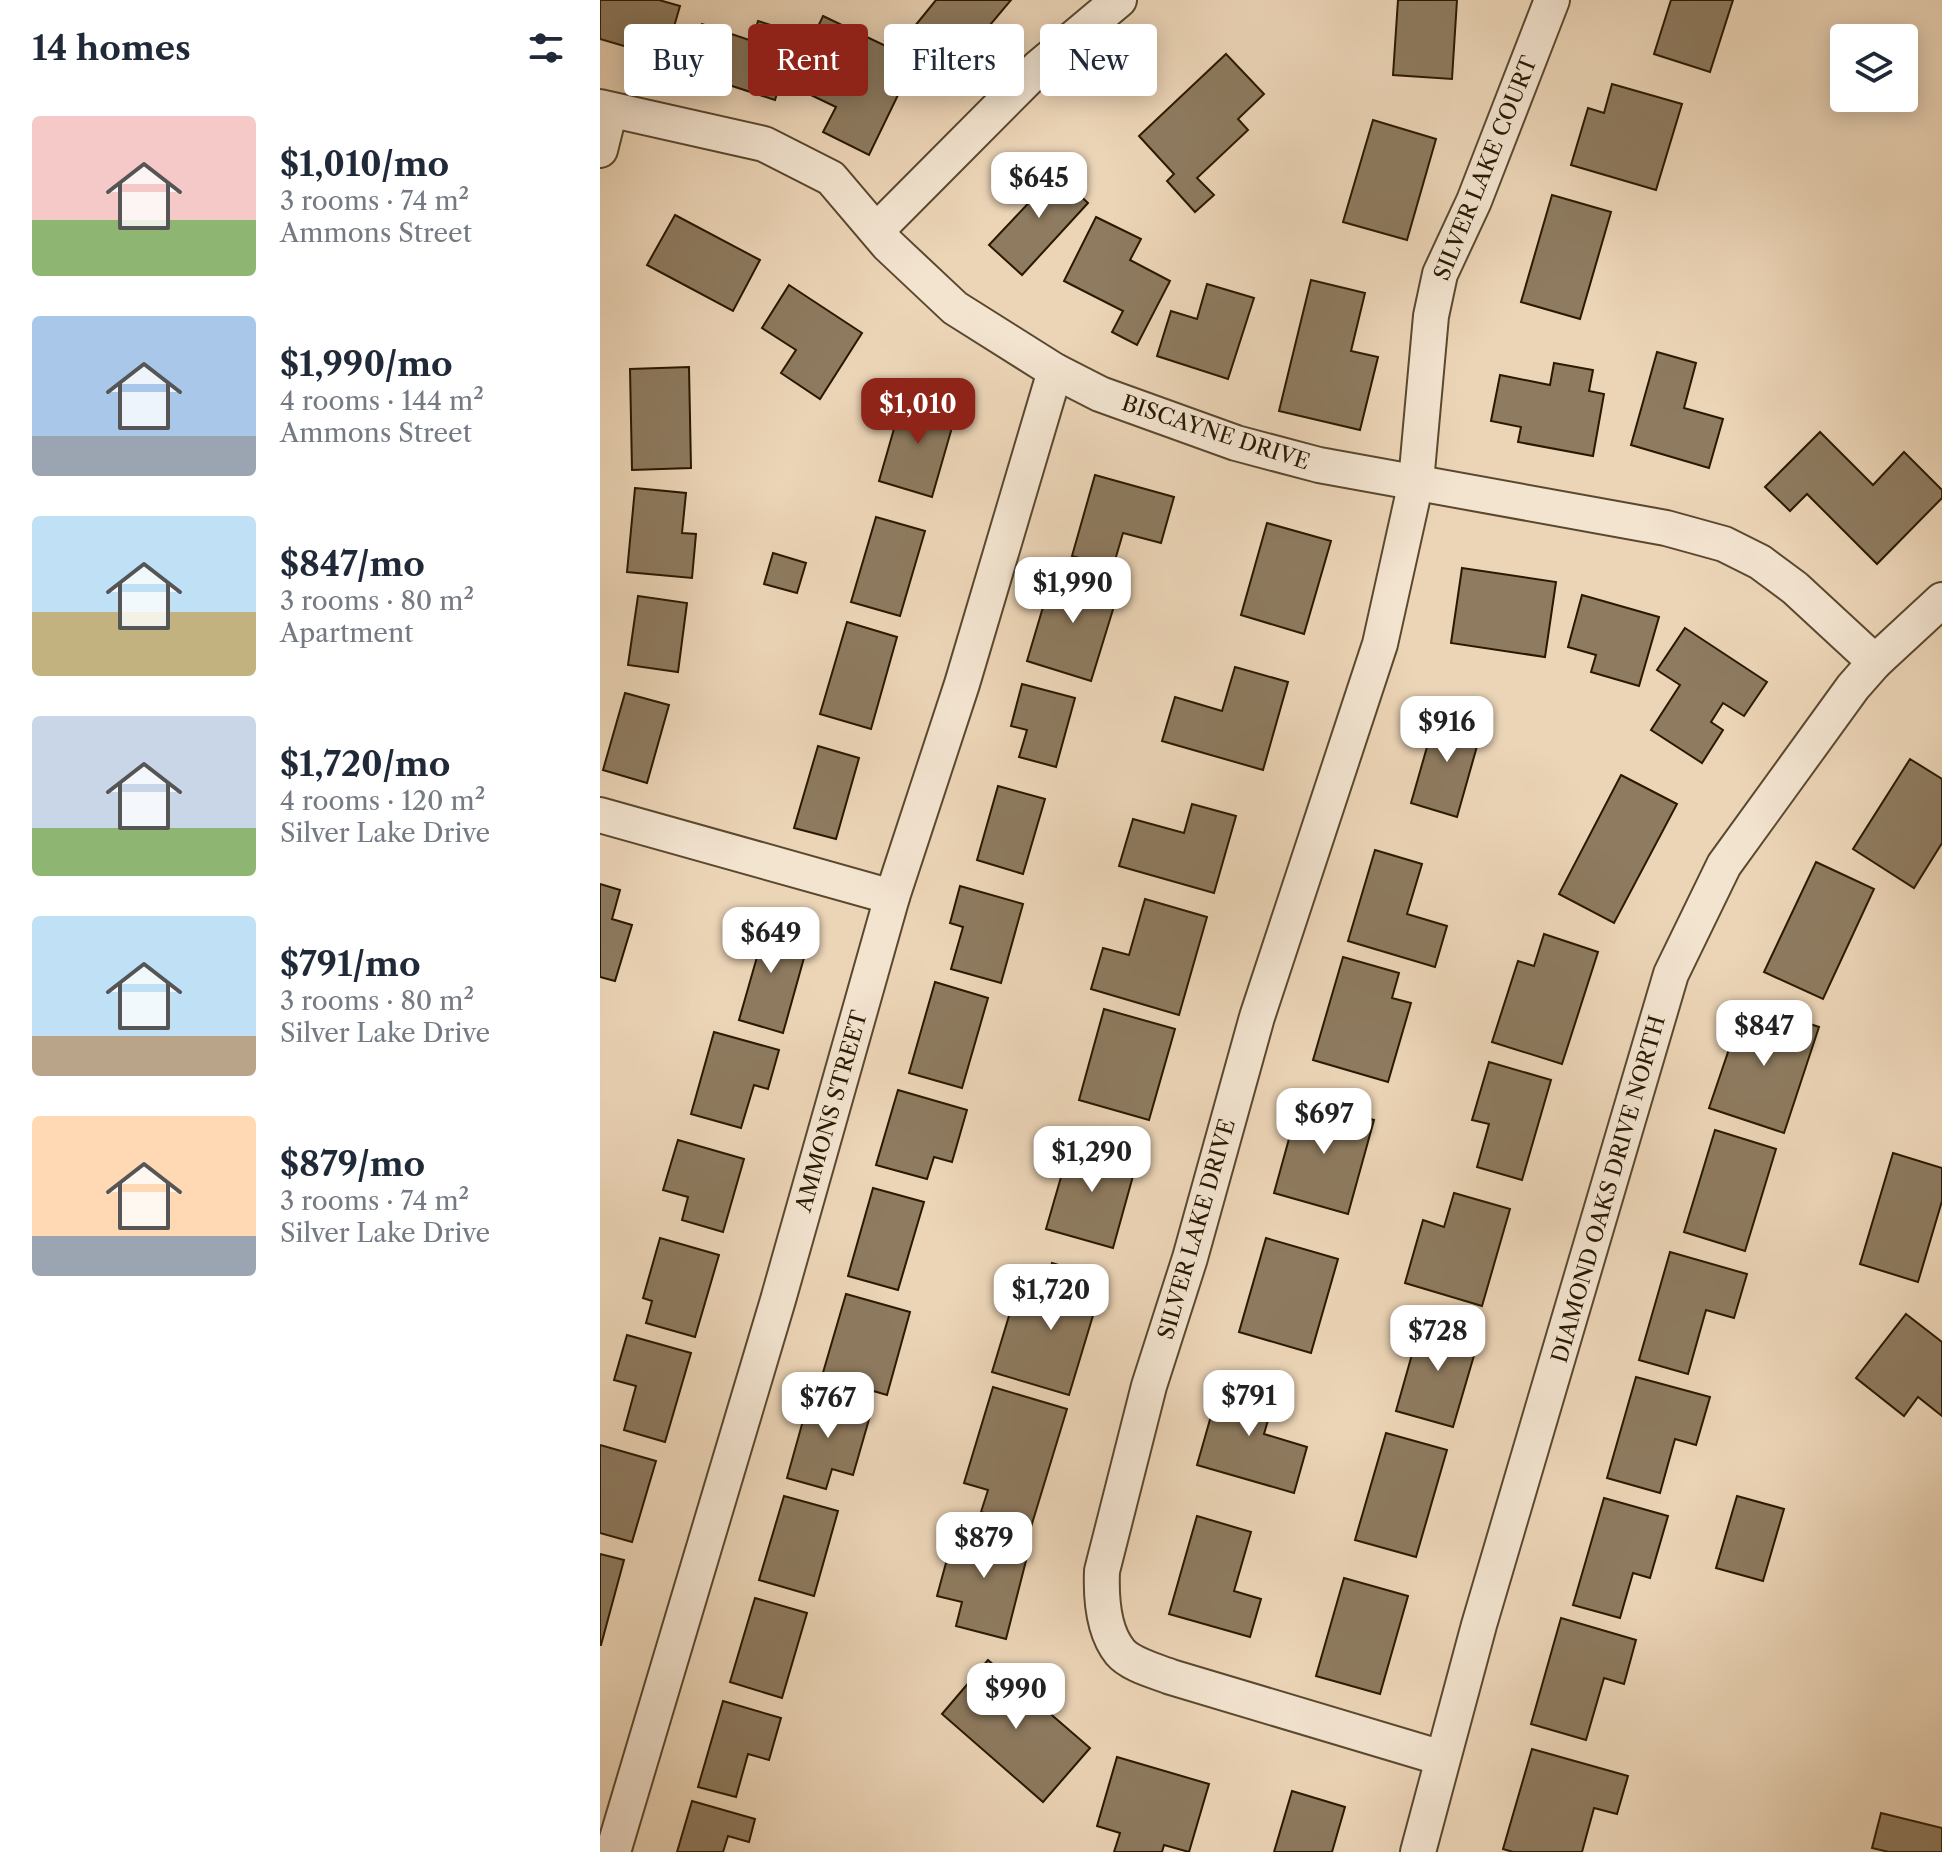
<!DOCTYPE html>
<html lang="en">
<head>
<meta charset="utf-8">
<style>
	:root { --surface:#fff; --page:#f6f6f7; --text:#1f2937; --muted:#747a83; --accent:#8f2418 }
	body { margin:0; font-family:"Libre Caslon Text",serif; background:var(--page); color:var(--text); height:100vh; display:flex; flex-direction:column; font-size:30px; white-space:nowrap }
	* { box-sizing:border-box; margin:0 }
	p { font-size:26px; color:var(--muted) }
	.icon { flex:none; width:44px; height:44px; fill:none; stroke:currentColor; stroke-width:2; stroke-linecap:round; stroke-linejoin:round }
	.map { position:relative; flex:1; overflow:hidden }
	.panel { display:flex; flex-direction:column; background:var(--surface); width:600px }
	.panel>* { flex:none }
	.hud { position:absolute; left:24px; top:24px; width:760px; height:72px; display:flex; gap:16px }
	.buttons { position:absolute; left:1230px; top:24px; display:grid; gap:16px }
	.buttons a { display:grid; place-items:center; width:88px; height:88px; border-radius:8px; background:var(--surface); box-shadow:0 4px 20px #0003; font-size:40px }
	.price { position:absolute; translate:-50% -68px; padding:0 18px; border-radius:16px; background:#fff; color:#222; font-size:26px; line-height:52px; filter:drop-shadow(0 2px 4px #0008) }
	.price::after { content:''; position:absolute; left:50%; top:48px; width:24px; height:18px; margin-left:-12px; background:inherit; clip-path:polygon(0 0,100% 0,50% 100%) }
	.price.on { background:var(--accent); color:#fff }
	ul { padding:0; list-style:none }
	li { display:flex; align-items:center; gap:24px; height:200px; padding:0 32px }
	li span { display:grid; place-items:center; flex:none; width:224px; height:160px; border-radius:8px; color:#555 }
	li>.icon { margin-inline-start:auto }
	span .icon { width:96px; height:96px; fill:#fffc; stroke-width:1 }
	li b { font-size:34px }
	h2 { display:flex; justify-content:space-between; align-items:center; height:96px; padding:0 32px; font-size:34px }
	.pill { padding:0 28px; border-radius:8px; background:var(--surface); box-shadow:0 4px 20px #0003; font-size:28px; line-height:72px }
	.pill.on { background:var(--accent); color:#fff }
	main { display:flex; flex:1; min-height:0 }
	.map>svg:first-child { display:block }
	.building { fill:#8e7b60; stroke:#291901; stroke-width:2 }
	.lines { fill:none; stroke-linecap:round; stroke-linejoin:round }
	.street-casing { stroke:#5a482e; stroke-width:38 }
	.street { stroke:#f3e4d0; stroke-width:34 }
	.labels { text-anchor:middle; stroke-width:6; stroke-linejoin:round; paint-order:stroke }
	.street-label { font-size:22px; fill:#291901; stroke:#f3e4d0 }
</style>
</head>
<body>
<main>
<section class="panel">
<h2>14 homes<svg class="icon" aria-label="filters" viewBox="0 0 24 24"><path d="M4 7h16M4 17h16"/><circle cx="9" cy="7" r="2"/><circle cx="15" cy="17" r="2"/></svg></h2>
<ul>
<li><span style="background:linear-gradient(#f6c9c9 65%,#8fb573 0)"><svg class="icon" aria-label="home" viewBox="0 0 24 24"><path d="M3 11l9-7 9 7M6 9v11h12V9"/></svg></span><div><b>$1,010/mo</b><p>3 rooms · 74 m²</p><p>Ammons Street</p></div></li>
<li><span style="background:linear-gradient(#a9c7e8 75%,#9aa5b1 0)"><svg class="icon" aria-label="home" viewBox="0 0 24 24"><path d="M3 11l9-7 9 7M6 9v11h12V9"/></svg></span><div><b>$1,990/mo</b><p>4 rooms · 144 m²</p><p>Ammons Street</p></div></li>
<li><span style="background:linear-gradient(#bfe0f5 60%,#c2b280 0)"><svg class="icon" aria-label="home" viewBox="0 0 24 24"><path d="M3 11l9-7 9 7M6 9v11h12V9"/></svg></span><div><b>$847/mo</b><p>3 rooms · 80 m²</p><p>Apartment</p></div></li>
<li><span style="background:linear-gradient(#c9d6e8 70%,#8fb573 0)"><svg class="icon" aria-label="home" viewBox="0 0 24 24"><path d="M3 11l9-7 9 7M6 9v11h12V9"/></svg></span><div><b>$1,720/mo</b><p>4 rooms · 120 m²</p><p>Silver Lake Drive</p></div></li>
<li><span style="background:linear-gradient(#bfe0f5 75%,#b9a48a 0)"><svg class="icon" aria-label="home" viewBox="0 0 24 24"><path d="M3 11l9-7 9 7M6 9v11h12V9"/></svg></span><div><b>$791/mo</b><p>3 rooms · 80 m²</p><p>Silver Lake Drive</p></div></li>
<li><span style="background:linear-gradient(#ffd9b3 75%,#9aa5b1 0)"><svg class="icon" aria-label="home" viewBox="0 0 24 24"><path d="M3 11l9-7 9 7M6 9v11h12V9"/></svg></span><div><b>$879/mo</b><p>3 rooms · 74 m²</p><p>Silver Lake Drive</p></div></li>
</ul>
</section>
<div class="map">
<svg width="1342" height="1852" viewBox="0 0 1342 1852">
	<rect width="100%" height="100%" fill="#ecd5b7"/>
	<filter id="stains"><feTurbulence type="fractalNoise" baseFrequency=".0025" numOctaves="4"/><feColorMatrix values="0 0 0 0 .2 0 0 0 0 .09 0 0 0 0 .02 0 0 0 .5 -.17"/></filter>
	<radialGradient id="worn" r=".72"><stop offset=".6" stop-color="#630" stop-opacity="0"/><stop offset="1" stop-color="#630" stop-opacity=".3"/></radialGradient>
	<g class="building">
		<path d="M0 0H59L80 6 65 58 0 39Z"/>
		<path d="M336 0H411L353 69 310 32Z"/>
		<path d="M798 0H857L852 79 793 75Z"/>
		<path d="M1071 0H1133L1110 72 1054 54Z"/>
		<path d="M223 16 315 60 269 155 223 132 236 107 190 85Z"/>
		<path d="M158 21 196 33 175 100 86 71 102 24 152 41Z"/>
		<path d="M626 54 664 94 638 119 648 130 597 178 614 195 595 212 567 181 574 174 539 136Z"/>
		<path d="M1012 84 1082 104 1056 190 971 165 988 108 1004 113Z"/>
		<path d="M773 120 836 139 807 240 743 222Z"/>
		<path d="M445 163 488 203 422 275 389 245 438 193 427 183Z"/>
		<path d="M952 195 1011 212 980 319 921 302Z"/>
		<path d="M75 215 160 260 133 311 47 265Z"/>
		<path d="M496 217 541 239 530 260 570 281 537 345 512 332 523 311 464 281Z"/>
		<path d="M711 280 765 293 751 351 778 357 760 430 679 411Z"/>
		<path d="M607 284 654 298 628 379 557 356 571 311 597 319Z"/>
		<path d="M189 285 262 333 220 399 181 373 196 350 162 328Z"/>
		<path d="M1057 352 1096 363 1084 408 1123 419 1109 468 1031 445Z"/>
		<path d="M954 363 993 370 989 391 1004 394 993 456 918 442 921 427 891 421 900 375 950 385Z"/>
		<path d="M89 367 91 468 32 470 30 369Z"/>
		<path d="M304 394 357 410 332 497 279 481Z"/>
		<path d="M1220 432 1273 485 1304 452 1342 490V498L1277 564 1207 494 1190 511 1165 487Z"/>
		<path d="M495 475 574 497 561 543 523 533 513 567 472 556Z"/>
		<path d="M35 488 86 493 82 533 96 534 92 578 27 572Z"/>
		<path d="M276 517 325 531 300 616 251 602Z"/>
		<path d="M667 523 731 541 704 634 641 615Z"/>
		<path d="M173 553 206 563 197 593 164 584Z"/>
		<path d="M862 568 956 582 945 657 851 643Z"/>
		<path d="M454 570 519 590 491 681 427 661Z"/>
		<path d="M982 595 1059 617 1039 686 991 672 996 655 968 647Z"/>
		<path d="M38 596 87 603 78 672 28 665Z"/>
		<path d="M247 622 297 637 271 729 220 714Z"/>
		<path d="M1085 628 1167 682 1144 716 1123 703 1111 722 1123 730 1102 763 1051 730 1080 685 1057 670Z"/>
		<path d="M635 667 688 682 663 770 562 741 575 697 622 711Z"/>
		<path d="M422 684 475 698 456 767 419 757 427 730 411 726Z"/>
		<path d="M25 693 69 705 47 783 3 770Z"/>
		<path d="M837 712 883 725 857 817 811 803Z"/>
		<path d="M218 746 259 758 236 839 194 828Z"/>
		<path d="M1310 759 1342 779V843L1314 888 1253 849Z"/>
		<path d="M1021 775 1077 804 1014 923 959 894Z"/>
		<path d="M398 786 445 799 423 874 377 860Z"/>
		<path d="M592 804 636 816 614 893 519 866 533 819 584 833Z"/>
		<path d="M775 850 822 864 807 914 847 926 835 967 748 941Z"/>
		<path d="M1216 862 1274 889 1223 999 1164 972Z"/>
		<path d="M0 884 20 890 12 919 32 925 15 981 0 977Z"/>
		<path d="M360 886 423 904 401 983 351 969 363 927 350 923Z"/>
		<path d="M545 899 607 917 579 1015 491 989 503 948 529 955Z"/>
		<path d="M145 921 209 940 183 1033 139 1020 157 957 136 951Z"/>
		<path d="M944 934 998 952 962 1064 892 1042 918 961 934 966Z"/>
		<path d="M743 957 799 973 792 998 811 1003 788 1082 713 1060Z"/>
		<path d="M335 982 388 998 362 1088 309 1073Z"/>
		<path d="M1145 1002 1219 1027 1184 1133 1109 1108Z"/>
		<path d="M504 1009 575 1029 549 1120 479 1100Z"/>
		<path d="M114 1032 179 1050 168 1089 154 1085 141 1128 91 1114Z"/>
		<path d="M889 1062 951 1080 922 1180 877 1167 889 1124 872 1120Z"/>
		<path d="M298 1090 367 1110 352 1162 334 1157 327 1179 276 1165Z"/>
		<path d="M700 1099 774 1120 748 1214 674 1193Z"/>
		<path d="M1115 1130 1176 1149 1145 1251 1084 1232Z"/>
		<path d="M472 1139 538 1158 513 1248 446 1229Z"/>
		<path d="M78 1140 144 1159 123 1232 82 1220 88 1197 63 1190Z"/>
		<path d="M1293 1153 1342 1168V1201L1318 1282 1260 1264Z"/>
		<path d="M273 1188 324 1202 298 1290 248 1276Z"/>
		<path d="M854 1193 910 1209 882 1306 805 1283 823 1220 844 1227Z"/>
		<path d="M60 1238 119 1255 95 1337 46 1323 52 1301 43 1298Z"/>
		<path d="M666 1238 738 1259 711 1353 639 1332Z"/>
		<path d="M1070 1252 1147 1274 1134 1318 1106 1310 1088 1374 1039 1360Z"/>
		<path d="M452 1263 504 1279 469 1395 392 1372 412 1306 436 1313Z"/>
		<path d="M246 1294 310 1312 287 1395 222 1376Z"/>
		<path d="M1306 1314 1342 1342V1416L1318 1397 1304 1416 1256 1378Z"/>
		<path d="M822 1319 880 1335 853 1427 796 1411Z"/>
		<path d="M27 1335 91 1353 65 1442 24 1430 36 1386 14 1380Z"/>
		<path d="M623 1374 677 1389 664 1434 707 1447 694 1493 597 1465Z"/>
		<path d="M1036 1377 1110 1397 1096 1445 1075 1439 1060 1493 1007 1478Z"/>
		<path d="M393 1387 467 1409 431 1527 381 1512 388 1490 364 1483Z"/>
		<path d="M211 1392 272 1409 253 1475 232 1469 226 1489 187 1478Z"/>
		<path d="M786 1433 847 1450 816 1557 755 1540Z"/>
		<path d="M0 1445 56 1461 32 1542 0 1533Z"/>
		<path d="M184 1496 238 1511 214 1596 159 1580Z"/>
		<path d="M1137 1496 1184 1509 1163 1581 1116 1568Z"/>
		<path d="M1004 1498 1068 1516 1050 1578 1033 1573 1020 1618 973 1605Z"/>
		<path d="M597 1516 651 1532 634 1591 661 1599 650 1637 569 1614Z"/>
		<path d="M356 1526 430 1545 406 1639 356 1626 362 1602 337 1596Z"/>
		<path d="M0 1554 24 1560 1 1645H0Z"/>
		<path d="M744 1578 808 1596 780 1694 716 1676Z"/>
		<path d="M155 1598 207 1613 182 1698 130 1682Z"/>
		<path d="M961 1618 1036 1640 1024 1684 1004 1678 986 1740 931 1724Z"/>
		<path d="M388 1660 490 1748 443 1802 342 1714Z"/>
		<path d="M123 1701 181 1718 169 1760 148 1754 136 1797 98 1787Z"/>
		<path d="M932 1749 1028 1776 1017 1814 994 1808 982 1852H913L903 1849Z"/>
		<path d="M517 1757 609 1784 589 1852 564 1845 562 1852H514L520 1833 497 1826Z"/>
		<path d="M692 1791 745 1807 732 1852H674Z"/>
		<path d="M92 1801 155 1819 149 1842 128 1836 123 1852H77Z"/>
		<path d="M1281 1813 1342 1828V1852H1289L1272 1848Z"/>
	</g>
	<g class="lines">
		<g class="street-casing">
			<g id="street">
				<path d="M0 107 164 144 231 178 288 245 355 308 455 371 500 394 636 443 719 465 1066 528 1124 544 1160 562 1195 588 1275 662"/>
				<path d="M0 150 10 110"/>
				<path d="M277 230 439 67 519 0"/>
				<path d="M0 815 292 897"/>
				<path d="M842 1758 571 1677C556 1671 531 1665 520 1652 503 1631 501 1596 502 1571L549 1386 590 1258 657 1017 780 644 816 482 831 316 840 274 874 201 952 0"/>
				<path d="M13 1852 178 1300 292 897 362 684 455 371"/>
				<path d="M818 1852 879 1625 1071 974 1124 865 1253 687 1275 662 1342 600"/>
			</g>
		</g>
		<use href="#street" class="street"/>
	</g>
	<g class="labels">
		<g class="street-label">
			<text transform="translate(885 168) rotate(-68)" y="8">SILVER LAKE COURT</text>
			<text transform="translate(616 432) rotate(18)" y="8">BISCAYNE DRIVE</text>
			<text transform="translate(231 1111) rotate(-74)" y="8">AMMONS STREET</text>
			<text transform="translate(1008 1189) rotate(-74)" y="8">DIAMOND OAKS DRIVE NORTH</text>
			<text transform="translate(596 1229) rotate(-74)" y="8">SILVER LAKE DRIVE</text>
		</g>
	</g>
	<rect width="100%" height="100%" filter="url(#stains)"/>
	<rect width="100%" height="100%" fill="url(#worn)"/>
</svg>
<div class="buttons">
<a><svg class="icon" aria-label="layers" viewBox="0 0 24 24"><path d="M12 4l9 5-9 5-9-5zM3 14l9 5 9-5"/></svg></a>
</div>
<b class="price" style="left:439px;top:220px">$645</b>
<b class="price on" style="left:318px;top:446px">$1,010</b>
<b class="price" style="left:473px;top:625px">$1,990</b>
<b class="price" style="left:847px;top:764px">$916</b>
<b class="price" style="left:171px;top:975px">$649</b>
<b class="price" style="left:1164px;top:1068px">$847</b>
<b class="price" style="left:724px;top:1156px">$697</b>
<b class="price" style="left:492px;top:1194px">$1,290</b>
<b class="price" style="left:451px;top:1332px">$1,720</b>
<b class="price" style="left:838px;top:1373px">$728</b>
<b class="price" style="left:649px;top:1438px">$791</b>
<b class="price" style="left:228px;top:1440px">$767</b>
<b class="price" style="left:384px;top:1580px">$879</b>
<b class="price" style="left:416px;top:1731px">$990</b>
<div class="hud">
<a class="pill">Buy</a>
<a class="pill on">Rent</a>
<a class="pill">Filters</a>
<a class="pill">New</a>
</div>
</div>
</main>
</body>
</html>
